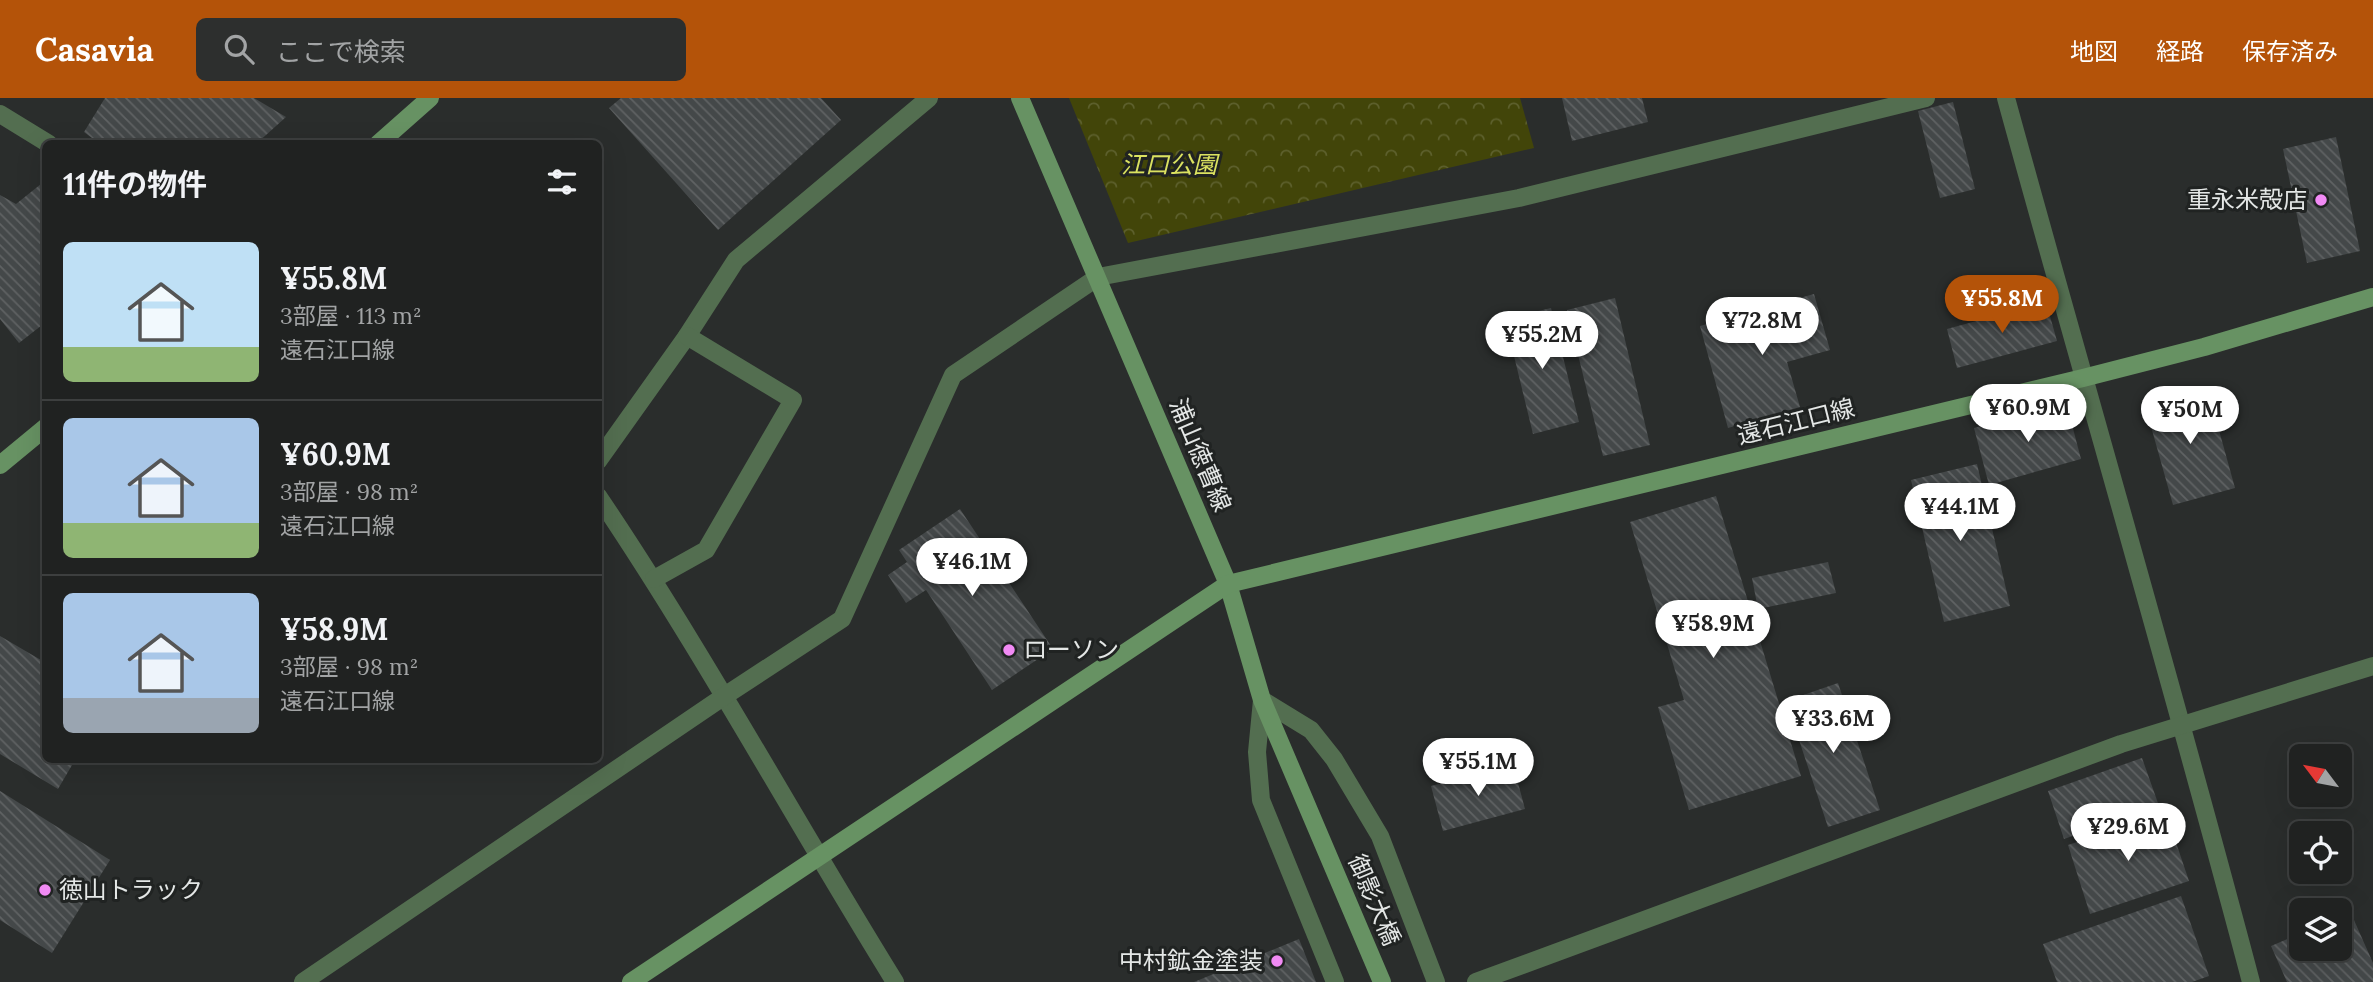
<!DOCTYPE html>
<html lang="ja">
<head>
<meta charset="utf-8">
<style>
	:root { --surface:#202221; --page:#2d2f2e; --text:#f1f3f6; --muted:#a2a4a5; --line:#3d3f3f; --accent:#b45309 }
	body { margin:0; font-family:Lora,"Noto Sans JP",serif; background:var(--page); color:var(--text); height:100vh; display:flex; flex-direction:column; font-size:26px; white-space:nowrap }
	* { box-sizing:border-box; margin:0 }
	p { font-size:23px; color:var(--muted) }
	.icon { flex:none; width:38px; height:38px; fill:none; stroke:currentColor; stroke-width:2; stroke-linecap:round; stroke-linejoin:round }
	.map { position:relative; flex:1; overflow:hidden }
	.details { position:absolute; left:42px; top:42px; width:560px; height:623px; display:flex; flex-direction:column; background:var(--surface); border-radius:10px; box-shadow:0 7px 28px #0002,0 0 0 2px var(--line) }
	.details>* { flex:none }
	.needle { width:46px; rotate:302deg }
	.buttons { position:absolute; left:2289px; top:646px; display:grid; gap:14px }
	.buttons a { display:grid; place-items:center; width:63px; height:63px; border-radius:10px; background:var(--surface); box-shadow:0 7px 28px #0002,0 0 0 2px var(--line); font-size:35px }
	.price { position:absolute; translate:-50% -60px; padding:0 16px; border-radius:24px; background:#fff; color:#222; font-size:23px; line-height:46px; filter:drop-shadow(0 2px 4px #0008) }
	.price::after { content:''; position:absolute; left:50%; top:42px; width:21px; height:16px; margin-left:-10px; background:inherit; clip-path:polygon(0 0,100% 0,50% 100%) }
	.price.selected { background:var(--accent); color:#fff }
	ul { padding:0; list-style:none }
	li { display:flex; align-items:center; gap:21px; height:175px; padding:0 21px }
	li+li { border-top:2px solid var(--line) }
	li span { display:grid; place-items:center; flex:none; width:196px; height:140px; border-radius:10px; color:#555 }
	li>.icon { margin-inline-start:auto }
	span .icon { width:84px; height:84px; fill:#fffc; stroke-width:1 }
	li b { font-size:30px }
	h2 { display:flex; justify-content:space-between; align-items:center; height:84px; padding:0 21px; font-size:30px }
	header { display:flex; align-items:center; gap:42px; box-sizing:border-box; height:98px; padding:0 35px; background:var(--accent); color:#fff }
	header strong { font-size:33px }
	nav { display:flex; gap:38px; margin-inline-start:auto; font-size:24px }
	.search { width:490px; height:63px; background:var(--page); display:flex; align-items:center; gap:18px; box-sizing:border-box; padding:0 24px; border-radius:10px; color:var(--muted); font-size:26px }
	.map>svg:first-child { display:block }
	.park { fill:url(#park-crowns) }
	.building { fill:url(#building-back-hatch) }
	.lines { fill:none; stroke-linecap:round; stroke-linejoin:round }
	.street { stroke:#536e50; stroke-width:18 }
	.secondary { stroke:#679263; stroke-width:18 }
	.poi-dot { fill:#f18af4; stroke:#202322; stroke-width:2.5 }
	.labels { text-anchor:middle; stroke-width:6; stroke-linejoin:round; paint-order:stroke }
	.park-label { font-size:24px; font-style:italic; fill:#dbe260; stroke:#202322 }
	.poi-label { font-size:24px; fill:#e4e7e6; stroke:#202322; text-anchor:end }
	.street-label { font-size:24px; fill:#e4e7e6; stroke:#202322 }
</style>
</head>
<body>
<header>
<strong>Casavia</strong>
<div class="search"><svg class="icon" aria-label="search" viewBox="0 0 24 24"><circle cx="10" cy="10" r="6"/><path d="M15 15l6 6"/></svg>ここで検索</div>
<nav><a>地図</a><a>経路</a><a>保存済み</a></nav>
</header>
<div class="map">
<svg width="2373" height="884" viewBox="0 0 2373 884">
	<defs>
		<pattern id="park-crowns" width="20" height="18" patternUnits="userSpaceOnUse" patternTransform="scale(1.75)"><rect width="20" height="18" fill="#424509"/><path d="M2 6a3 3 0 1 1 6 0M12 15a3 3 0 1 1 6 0" fill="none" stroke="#5d602d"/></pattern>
		<pattern id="building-back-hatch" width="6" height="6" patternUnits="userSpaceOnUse" patternTransform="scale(1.75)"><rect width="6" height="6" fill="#444849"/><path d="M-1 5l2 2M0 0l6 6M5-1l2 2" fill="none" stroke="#5f6263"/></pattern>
	</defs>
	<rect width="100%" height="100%" fill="#2a2d2c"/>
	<path class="park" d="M1069 0H1520L1534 50 1128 145Z"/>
	<g class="building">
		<path d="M105 0H254L286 19 256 46H100L84 34Z"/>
		<path d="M621 0H821L841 22 718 132 609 10Z"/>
		<path d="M1562 0H1642L1648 24 1572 43Z"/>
		<path d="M1953 4 1975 91 1940 100 1918 13Z"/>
		<path d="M2336 39 2360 153 2307 165 2283 51Z"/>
		<path d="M46 82V224L19 245 0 221V97L16 106Z"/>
		<path d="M1814 196 1830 252 1787 264 1800 309 1728 330 1700 228Z"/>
		<path d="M1615 200 1650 347 1603 358 1567 212Z"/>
		<path d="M2046 204 2057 243 1957 270 1947 231Z"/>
		<path d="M1551 210 1579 324 1533 336 1505 221Z"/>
		<path d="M2207 289 2235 390 2173 407 2145 307Z"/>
		<path d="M2066 304 2081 361 1989 387 1974 330Z"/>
		<path d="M1977 366 2010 508 1944 524 1911 382Z"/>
		<path d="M1716 398 1801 678 1689 712 1658 609 1684 602 1630 424Z"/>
		<path d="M960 411 1053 551 992 592 926 492 906 505 888 477 907 464 899 452Z"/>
		<path d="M1828 464 1836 495 1758 511 1752 480Z"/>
		<path d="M0 538 46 565V662H75L58 691 0 656Z"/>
		<path d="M1838 585 1880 712 1828 729 1786 603Z"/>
		<path d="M2142 660 2159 708 2064 741 2048 693Z"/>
		<path d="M1513 666 1525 711 1443 733 1431 688Z"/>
		<path d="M0 693 110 762 52 855 0 822Z"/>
		<path d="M2166 715 2189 783 2090 816 2068 747Z"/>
		<path d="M2181 798 2209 878 2192 884H2057L2043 846Z"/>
		<path d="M2350 813 2373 865V884H2287L2271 848 2301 835V850H2340V818Z"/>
		<path d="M1299 841 1316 884H1194Z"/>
	</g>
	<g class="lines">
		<g class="street">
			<path d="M2006 0C2087 295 2173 588 2251 884"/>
			<path d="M0 16 49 46"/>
			<path d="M598 363 687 238 736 162 929 0"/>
			<path d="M598 398C704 555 795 723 895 884"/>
			<path d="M654 481 706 452 793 302 687 238"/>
			<path d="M303 884 723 599 842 521 953 277 1098 179 1519 100 1926 0"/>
			<path d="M1335 884 1261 702 1257 654 1262 602 1311 632 1334 661 1380 738 1436 884"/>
			<path d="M1476 884 2121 646 2373 568"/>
		</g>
		<g class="secondary">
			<path d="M1020 0 1228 486 1262 602 1382 884"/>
			<path d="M378 46 430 0"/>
			<path d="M0 367 46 329"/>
			<path d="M631 884 1228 486 2083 280 2204 249 2373 199"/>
		</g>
	</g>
	<g class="poi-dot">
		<circle cx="2321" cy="102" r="7"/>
		<circle cx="1009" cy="552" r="7"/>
		<circle cx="45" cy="792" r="7"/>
		<circle cx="1277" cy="863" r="7"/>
	</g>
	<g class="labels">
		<g class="park-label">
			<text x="1169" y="75">江口公園</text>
		</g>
		<g class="poi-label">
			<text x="2307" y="110">重永米殻店</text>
			<text x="1023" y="560" text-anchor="start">ローソン</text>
			<text x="59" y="800" text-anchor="start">徳山トラック</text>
			<text x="1263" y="871">中村鉱金塗装</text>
		</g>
		<g class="street-label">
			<text transform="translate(1796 324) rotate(-14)" y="8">遠石江口線</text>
			<text transform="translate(1200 357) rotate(67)" y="8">浦山徳曹線</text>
			<text transform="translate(1374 802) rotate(67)" y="8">御影大橋</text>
		</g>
	</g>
</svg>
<div class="buttons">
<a><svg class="needle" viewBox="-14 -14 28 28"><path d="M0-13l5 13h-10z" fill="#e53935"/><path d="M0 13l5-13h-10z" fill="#a2a4a5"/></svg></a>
<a><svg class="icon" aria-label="locate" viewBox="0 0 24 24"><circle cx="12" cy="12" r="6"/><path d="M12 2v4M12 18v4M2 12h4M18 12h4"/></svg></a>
<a><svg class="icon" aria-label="layers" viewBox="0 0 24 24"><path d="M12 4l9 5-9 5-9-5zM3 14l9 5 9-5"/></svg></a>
</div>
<b class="price selected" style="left:2002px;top:237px">¥55.8M</b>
<b class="price" style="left:1762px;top:259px">¥72.8M</b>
<b class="price" style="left:1542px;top:273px">¥55.2M</b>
<b class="price" style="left:2028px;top:346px">¥60.9M</b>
<b class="price" style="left:2190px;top:348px">¥50M</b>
<b class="price" style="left:1960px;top:445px">¥44.1M</b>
<b class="price" style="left:972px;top:500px">¥46.1M</b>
<b class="price" style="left:1713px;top:562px">¥58.9M</b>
<b class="price" style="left:1833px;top:657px">¥33.6M</b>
<b class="price" style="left:1478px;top:700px">¥55.1M</b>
<b class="price" style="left:2128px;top:765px">¥29.6M</b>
<section class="details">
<h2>11件の物件<svg class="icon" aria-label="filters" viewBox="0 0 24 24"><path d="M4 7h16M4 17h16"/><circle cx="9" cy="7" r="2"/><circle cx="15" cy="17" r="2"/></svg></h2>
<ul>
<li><span style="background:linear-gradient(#bfe0f5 75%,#8fb573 0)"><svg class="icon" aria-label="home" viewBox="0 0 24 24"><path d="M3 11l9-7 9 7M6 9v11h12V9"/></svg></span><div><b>¥55.8M</b><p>3部屋 · 113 m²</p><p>遠石江口線</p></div></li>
<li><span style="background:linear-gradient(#a9c7e8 75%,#8fb573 0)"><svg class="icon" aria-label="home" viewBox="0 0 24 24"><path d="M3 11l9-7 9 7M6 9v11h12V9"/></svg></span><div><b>¥60.9M</b><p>3部屋 · 98 m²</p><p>遠石江口線</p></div></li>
<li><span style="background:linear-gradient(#a9c7e8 75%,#9aa5b1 0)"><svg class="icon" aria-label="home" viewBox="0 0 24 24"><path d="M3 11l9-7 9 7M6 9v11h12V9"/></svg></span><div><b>¥58.9M</b><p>3部屋 · 98 m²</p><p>遠石江口線</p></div></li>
</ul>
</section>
</div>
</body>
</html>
